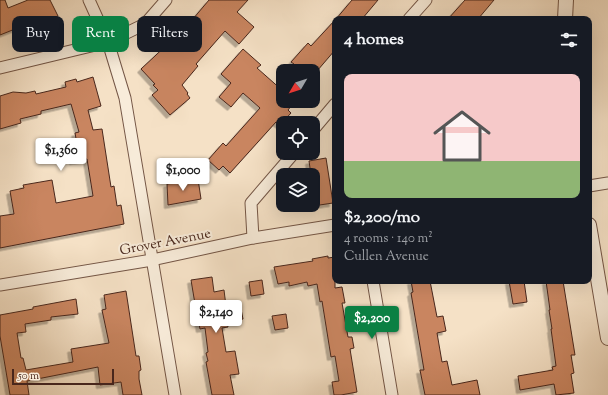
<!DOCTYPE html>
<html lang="en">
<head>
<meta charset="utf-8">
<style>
	:root { --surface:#171b24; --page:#20242c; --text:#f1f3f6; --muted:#9ea1a6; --accent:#0b8043 }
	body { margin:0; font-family:"Sorts Mill Goudy",serif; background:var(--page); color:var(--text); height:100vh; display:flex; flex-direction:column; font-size:15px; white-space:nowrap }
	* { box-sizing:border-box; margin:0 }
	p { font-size:13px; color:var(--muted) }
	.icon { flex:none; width:22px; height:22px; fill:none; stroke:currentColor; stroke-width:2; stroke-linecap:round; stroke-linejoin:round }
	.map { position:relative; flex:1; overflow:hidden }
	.side { position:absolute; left:332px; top:16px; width:260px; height:268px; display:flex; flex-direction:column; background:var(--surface); border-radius:8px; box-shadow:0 4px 16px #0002 }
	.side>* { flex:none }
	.guide { position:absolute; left:12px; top:16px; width:260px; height:36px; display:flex; gap:8px }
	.needle { width:26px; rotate:231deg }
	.controls { position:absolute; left:276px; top:64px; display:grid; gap:8px }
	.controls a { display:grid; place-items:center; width:44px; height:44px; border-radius:8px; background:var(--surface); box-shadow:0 4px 16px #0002; font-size:20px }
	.scale { position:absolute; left:12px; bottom:10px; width:102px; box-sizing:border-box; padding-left:4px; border:2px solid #49271c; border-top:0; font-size:11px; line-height:14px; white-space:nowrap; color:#49271c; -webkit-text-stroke:3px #f8ecda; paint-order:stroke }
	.price { position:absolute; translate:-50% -34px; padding:0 9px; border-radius:4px; background:#fff; color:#222; font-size:13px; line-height:26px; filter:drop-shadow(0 1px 2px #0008) }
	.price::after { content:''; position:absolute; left:50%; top:24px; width:12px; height:9px; margin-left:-6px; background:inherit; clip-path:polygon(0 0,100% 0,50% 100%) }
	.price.on { background:var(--accent); color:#fff }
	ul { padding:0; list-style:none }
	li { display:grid; align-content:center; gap:8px; height:212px; padding:0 12px }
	li span { display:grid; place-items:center; height:124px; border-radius:8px; color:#555 }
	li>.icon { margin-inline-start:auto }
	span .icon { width:72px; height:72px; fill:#fffc; stroke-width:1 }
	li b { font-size:17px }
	h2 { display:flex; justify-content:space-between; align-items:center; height:48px; padding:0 12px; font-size:17px }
	.chip { padding:0 14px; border-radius:8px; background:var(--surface); box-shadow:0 4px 16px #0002; font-size:14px; line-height:36px }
	.chip.on { background:var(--accent); color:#fff }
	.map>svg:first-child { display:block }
	.building { fill:#c98561; stroke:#49271c; filter:url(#shadow) }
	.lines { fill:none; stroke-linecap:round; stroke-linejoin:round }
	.minor-casing { stroke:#745646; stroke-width:13 }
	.tertiary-casing { stroke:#745646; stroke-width:16 }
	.minor { stroke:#f8ecda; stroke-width:11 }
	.tertiary { stroke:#f8ecda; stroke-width:14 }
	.labels { text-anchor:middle; stroke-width:4; stroke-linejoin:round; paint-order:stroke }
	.street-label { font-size:14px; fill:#49271c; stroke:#f8ecda }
</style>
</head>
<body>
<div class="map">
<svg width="608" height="395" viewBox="0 0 608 395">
	<defs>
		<filter id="shadow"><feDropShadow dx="-3.5" dy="3.5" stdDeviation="0" flood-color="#0004"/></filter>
	</defs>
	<rect width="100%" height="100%" fill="#f5e1c6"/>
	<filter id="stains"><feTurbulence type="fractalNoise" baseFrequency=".005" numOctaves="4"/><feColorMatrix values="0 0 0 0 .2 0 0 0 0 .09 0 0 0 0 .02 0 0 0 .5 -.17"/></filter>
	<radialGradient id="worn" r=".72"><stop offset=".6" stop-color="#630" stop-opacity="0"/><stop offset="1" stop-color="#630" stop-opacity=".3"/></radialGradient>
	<g class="building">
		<path d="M0 0H5L8 8 28 0H50L58 16 48 20 49 23 33 30 30 23 0 35Z"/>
		<path d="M209 0H248L237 12 254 27 239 44 225 31 196 64 198 66 182 85 188 93 187 94 190 98 170 115 152 95 158 90 153 85 155 84 141 69 171 41 181 50 196 33 187 26Z"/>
		<path d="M352 0H378L362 19H336Z"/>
		<path d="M465 0H494L478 19H448Z"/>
		<path d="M335 20V50L317 71H289L294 64 291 62 308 43 311 46Z"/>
		<path d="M243 49 261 65 257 68 283 91V101H295L288 110 291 113 280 125 276 122 230 173 223 166 219 170 208 160 223 143 226 146 260 108 243 93 231 107 219 97 231 83 221 74Z"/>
		<path d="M93 77 101 106 88 110 93 130 102 129 111 187 114 186 117 206 121 205 124 224 0 248V216L14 214 10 191 24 188 23 185 52 180 56 203 93 196 87 159 73 161 71 145 77 144 75 133 79 132 71 104 41 111V114L20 119 21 123 0 129V96L13 92 26 93 35 91 36 94 66 87 65 82 76 79 77 82Z"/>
		<path d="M326 158 333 203 313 206V175H311L309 161Z"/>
		<path d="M198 179 201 199 168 205 167 184Z"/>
		<path d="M328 256V258L335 257V288L342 287 345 303H342L348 337H352L354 348 350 349 357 392 341 395H334L332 382 339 381 335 356 331 357 322 301 320 302 317 284 308 286 307 282 289 286V282L278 284 274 267 313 261 312 259Z"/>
		<path d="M212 277 214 292 224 290 226 306 240 304 243 319 227 322 228 327 222 328 226 352 235 351 239 374 230 375 234 395H212L206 362 208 361 206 353 208 352 205 328 200 329 194 298 191 280Z"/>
		<path d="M262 280 264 294 251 296 249 282Z"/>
		<path d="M411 281H430L437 317 443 316 446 331 437 333 442 362 447 361 452 385 477 380 480 395H425L420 370H424L411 293 413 292Z"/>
		<path d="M509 281H524L527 302 513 304Z"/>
		<path d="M546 281H563L575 355H571L574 373 571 374 574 393 556 395 554 384 520 390 518 376 553 370 552 367 556 366 551 329H552L549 310H550Z"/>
		<path d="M126 291 136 356H139L141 370 139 371V379L142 395H123L121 382 100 385 98 367 27 381 29 395H10L0 336V315L33 309V307L76 299 78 314 51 317V320L25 324 26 332 17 333 21 358H23L26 370 73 362 71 349 109 343 102 310 106 309 104 295Z"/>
		<path d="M286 314 288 328 275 330 272 316Z"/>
	</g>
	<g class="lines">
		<g class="minor-casing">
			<g id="minor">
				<path d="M89 0 108 42 125 98 175 395"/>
				<path d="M409 19 426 0"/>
				<path d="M0 68 108 42 145 24 166 0"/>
				<path d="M313 130 335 104"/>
				<path d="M589 186 608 183"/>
				<path d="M253 238 251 203 294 153"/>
				<path d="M373 281 392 395"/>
				<path d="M0 285 152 260 253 238 335 225"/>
			</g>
		</g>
		<g class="tertiary-casing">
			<g id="tertiary">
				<path d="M565 19 566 0"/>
				<path d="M589 225 608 338"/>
			</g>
		</g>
		<use href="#minor" class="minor"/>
		<use href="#tertiary" class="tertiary"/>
	</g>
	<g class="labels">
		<g class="street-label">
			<text transform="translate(165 241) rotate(-11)" y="5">Grover Avenue</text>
		</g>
	</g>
	<rect width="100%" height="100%" filter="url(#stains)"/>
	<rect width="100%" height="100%" fill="url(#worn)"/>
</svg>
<div class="controls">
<a><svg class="needle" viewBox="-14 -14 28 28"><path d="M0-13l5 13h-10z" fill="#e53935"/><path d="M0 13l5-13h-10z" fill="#9ea1a6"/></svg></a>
<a><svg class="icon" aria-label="locate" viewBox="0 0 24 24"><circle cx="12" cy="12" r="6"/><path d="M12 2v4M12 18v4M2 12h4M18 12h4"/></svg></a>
<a><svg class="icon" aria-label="layers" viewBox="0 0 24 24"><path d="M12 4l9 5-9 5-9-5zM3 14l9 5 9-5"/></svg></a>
</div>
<div class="scale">50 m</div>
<b class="price" style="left:61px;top:172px">$1,360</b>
<b class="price" style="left:183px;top:192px">$1,000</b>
<b class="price" style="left:216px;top:334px">$2,140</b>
<b class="price on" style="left:372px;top:340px">$2,200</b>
<div class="guide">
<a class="chip">Buy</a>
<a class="chip on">Rent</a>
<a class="chip">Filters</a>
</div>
<section class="side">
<h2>4 homes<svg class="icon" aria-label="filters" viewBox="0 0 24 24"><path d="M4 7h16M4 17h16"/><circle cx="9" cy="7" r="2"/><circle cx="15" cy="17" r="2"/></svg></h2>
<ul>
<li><span style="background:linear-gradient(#f6c9c9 70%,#8fb573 0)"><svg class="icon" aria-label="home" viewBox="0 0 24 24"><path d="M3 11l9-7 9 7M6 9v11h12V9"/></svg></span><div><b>$2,200/mo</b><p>4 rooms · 140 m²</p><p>Cullen Avenue</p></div></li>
</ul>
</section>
</div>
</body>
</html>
